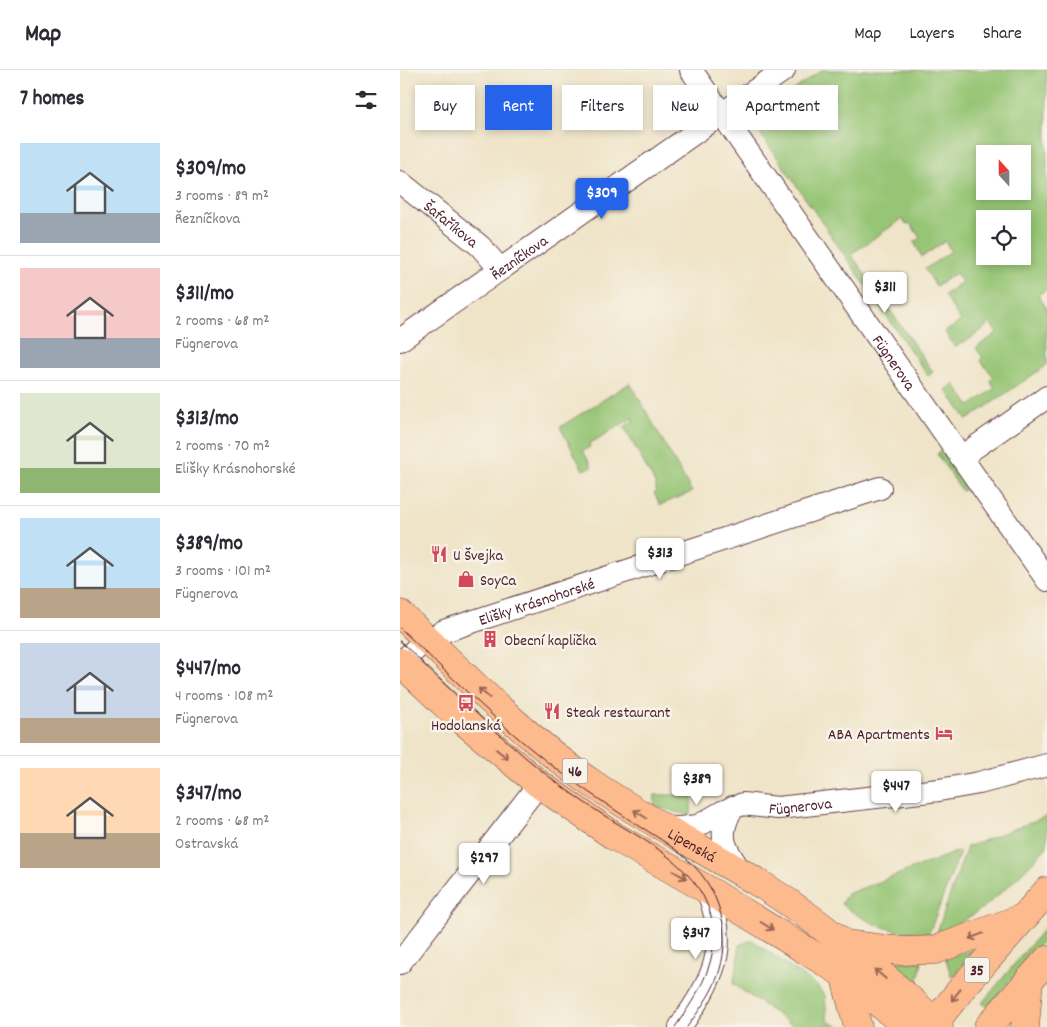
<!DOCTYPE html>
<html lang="en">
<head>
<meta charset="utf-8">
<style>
	:root { --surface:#fff; --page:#f7f7f7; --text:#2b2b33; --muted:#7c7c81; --line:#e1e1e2; --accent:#2563eb }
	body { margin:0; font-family:Dekko,sans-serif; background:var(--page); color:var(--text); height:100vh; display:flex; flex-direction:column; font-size:19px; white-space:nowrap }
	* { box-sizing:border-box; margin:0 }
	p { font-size:16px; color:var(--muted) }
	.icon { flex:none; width:28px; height:28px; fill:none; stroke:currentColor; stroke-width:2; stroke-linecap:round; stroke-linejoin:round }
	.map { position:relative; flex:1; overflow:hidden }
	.panel { display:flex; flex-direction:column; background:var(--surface); width:400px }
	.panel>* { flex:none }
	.guide { position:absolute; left:15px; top:15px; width:475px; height:45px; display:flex; gap:10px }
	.needle { width:32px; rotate:339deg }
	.controls { position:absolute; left:576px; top:75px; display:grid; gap:10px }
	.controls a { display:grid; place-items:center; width:55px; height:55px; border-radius:0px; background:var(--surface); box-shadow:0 2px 8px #0003; font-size:25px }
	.price { position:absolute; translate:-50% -42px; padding:0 11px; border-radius:5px; background:#fff; color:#222; font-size:16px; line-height:32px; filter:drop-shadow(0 1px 2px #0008) }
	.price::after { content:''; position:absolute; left:50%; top:30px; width:15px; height:11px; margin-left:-8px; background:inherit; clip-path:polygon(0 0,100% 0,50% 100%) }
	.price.on { background:var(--accent); color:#fff }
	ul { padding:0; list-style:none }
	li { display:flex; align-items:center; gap:15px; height:125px; padding:0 20px }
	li+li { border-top:1px solid var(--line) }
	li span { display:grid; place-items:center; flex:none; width:140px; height:100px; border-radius:0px; color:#555 }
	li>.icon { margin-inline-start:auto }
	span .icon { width:60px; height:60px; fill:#fffc; stroke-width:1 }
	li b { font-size:21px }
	h2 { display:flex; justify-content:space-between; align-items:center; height:60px; padding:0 20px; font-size:21px }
	.tag { padding:0 18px; border-radius:0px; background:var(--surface); box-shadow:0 2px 8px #0003; font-size:18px; line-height:45px }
	.tag.on { background:var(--accent); color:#fff }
	header { display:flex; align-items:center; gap:30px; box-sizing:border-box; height:70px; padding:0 25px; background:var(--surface); border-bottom:1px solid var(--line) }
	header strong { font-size:24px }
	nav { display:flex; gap:28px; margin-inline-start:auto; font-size:18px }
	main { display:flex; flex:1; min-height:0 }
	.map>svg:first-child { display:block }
	.green { fill:#96c574; stroke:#707250; fill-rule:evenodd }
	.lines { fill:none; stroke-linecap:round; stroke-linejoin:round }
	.minor-casing { stroke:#633d43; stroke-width:24 }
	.primary-casing { stroke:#633d43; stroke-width:29 }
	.minor { stroke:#fff; stroke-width:22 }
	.primary { stroke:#fcba8d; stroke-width:28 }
	.tram { stroke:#4a1f2b; stroke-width:1 }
	.oneway { stroke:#9a6557 }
	.labels { text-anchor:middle; stroke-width:5; stroke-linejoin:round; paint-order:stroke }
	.shield { fill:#f7f3e8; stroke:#7e5f64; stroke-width:1 }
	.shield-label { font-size:15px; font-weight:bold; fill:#4a1f2b }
	.street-label { font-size:16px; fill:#4a1f2b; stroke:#f7f3e8 }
	.poi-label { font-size:16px; fill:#4a1f2b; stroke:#f7f3e8; text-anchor:start }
</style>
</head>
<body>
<header>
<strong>Map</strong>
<nav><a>Map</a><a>Layers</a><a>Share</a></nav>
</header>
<main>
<section class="panel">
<h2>7 homes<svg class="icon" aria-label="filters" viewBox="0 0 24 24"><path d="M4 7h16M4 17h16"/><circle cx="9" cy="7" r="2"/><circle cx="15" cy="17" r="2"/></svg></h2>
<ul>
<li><span style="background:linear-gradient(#bfe0f5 70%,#9aa5b1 0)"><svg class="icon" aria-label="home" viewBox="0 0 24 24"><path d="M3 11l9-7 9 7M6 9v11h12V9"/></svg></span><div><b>$309/mo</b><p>3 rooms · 89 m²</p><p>Řezníčkova</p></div></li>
<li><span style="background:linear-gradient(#f6c9c9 70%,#9aa5b1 0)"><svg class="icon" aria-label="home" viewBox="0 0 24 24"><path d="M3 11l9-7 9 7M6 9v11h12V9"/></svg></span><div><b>$311/mo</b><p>2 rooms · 68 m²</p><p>Fügnerova</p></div></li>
<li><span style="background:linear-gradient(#dfe7d0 75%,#8fb573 0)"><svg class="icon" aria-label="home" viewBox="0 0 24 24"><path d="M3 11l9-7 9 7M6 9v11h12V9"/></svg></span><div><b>$313/mo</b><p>2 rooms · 70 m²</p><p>Elišky Krásnohorské</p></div></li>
<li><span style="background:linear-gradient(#bfe0f5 70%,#b9a48a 0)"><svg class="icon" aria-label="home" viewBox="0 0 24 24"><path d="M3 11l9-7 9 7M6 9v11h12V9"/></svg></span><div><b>$389/mo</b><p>3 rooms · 101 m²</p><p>Fügnerova</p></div></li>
<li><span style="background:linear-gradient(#c9d6e8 75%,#b9a48a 0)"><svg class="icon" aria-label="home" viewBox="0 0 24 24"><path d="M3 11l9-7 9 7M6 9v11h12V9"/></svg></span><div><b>$447/mo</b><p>4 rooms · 108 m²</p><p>Fügnerova</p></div></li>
<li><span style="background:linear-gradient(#ffd9b3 65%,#b9a48a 0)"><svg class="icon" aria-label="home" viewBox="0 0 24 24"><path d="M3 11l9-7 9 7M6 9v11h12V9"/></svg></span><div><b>$347/mo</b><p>2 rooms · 68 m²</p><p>Ostravská</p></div></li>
</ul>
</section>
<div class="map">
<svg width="647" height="957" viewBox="0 0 647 957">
	<rect width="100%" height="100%" fill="#f7f3e8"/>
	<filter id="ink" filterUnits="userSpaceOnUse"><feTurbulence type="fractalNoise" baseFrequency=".02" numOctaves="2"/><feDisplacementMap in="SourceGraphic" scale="10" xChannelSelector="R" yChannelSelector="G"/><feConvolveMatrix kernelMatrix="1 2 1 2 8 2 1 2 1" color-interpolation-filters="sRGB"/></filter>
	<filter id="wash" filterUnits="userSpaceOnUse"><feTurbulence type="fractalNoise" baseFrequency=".0096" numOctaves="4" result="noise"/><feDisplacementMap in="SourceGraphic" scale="20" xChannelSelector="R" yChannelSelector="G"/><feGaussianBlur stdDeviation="1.12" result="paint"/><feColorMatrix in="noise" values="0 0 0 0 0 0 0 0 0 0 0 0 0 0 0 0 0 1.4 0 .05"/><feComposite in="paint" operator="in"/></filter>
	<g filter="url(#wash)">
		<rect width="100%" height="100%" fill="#efe4c8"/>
		<g class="green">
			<path d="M422 0H647V219L638 225 647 239V295L567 350 546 320 554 314 570 336 595 318 590 310 594 307 580 290 583 288 576 278 597 263 590 253 573 267 555 277 545 262 561 251 544 225 562 212 556 203 536 216 525 199 551 181 545 171 522 187 514 172 520 168 510 153 507 155 502 149 451 184 533 302 528 306 354 54 355 47ZM585 84H622V121H585ZM585 149H622V186H585Z"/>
			<path d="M230 313 292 422 260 435 254 423 256 421V415L224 357 233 351 232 348 189 374 190 377 183 381 192 397 183 400 160 357Z"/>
			<path d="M543 379 569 416 562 421 537 384Z"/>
			<path d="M255 725H290L292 728 291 744 287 745 254 736Z"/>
			<path d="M647 746V777C617 808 579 850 537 862L567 777Z"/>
			<path d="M559 781 560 782 529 863C494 865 469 854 441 834L447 824Z"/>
			<path d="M647 855V865L588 937 582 933Z"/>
			<path d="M352 870 417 916 425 926 427 948 429 952 440 957H395L333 914 338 892 339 875Z"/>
			<path d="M573 880V882L552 908 545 887Z"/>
			<path d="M522 891 517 916 487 892Z"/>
		</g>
	</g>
	<g filter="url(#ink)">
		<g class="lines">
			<g class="minor-casing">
				<g id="minor">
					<path id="s1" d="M291 0 647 510"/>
					<path id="s2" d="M0 112 80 176 100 199"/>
					<path id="s3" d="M0 270 384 0"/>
					<path d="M561 387 647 327"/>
					<path id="s4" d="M1 593 19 576 44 561 480 418"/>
					<path d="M333 737C316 765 324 778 342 803"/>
					<path id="s5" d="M264 758H280L298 756 322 742 343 734 378 738 539 720 579 713 647 695"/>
					<path d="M0 893 139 714"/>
					<path d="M280 957C313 909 331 878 307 820"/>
				</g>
			</g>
			<g class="primary-casing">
				<g id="primary">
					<path id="s6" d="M0 544C63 603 124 668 196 716 250 752 307 781 362 815 400 839 437 867 471 896 495 916 518 935 539 957"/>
					<path d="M0 592 54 643 139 714 214 766 313 823 444 904 493 945 505 957"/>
					<path d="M444 874 501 881 535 880 622 848"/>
					<path d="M444 904 458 957"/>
					<path d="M531 957 563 917 647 821"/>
					<path d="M588 957 647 890"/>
					<path d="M625 957 629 910"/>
				</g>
			</g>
			<use href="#minor" class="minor"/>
			<use href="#primary" class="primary"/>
			<g class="tram">
				<path d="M0 558C48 603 94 650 146 691 174 713 203 732 233 752 252 764 272 775 289 791 321 820 333 867 317 908 310 926 298 942 287 957"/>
				<path d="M0 571C41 610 82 650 125 687 146 705 170 723 194 739 236 767 297 792 311 846 322 888 298 924 275 957"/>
			</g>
		</g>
		<defs><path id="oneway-shaft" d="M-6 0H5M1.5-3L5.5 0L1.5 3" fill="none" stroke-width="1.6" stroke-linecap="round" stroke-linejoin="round" transform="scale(1.25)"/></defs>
		<g class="oneway">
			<use href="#oneway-shaft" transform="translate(84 623) rotate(-138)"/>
			<use href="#oneway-shaft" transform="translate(102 684) rotate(39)"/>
			<use href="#oneway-shaft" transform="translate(240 744) rotate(-148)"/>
			<use href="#oneway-shaft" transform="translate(280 805) rotate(30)"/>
			<use href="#oneway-shaft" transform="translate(367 856) rotate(32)"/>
			<use href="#oneway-shaft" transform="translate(576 866) rotate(159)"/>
			<use href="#oneway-shaft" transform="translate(480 904) rotate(-140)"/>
			<use href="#oneway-shaft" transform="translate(556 925) rotate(128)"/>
		</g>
	</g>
	<defs>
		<g id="restaurant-bare" transform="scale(1.35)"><path d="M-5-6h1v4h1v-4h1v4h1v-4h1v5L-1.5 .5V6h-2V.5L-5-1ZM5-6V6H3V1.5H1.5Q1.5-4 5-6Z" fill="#d1495b" stroke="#f7f3e8" stroke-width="2.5" paint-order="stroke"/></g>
		<g id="shop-bare" transform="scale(1.35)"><path d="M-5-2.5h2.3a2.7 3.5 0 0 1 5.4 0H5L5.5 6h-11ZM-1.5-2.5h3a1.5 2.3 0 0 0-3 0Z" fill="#d1495b" stroke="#f7f3e8" stroke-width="2.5" paint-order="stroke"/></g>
		<g id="building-bare" transform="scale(1.35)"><path d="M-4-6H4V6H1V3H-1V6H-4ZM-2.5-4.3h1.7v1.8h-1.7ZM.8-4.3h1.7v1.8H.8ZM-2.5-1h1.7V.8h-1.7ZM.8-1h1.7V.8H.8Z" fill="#d1495b" stroke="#f7f3e8" stroke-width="2.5" paint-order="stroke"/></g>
		<g id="bus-bare" transform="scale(1.35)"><path d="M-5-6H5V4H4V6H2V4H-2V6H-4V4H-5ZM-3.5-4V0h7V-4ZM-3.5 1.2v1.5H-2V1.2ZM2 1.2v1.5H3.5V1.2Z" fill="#d1495b" stroke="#f7f3e8" stroke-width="2.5" paint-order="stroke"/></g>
		<g id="hotel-bare" transform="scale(1.35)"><path d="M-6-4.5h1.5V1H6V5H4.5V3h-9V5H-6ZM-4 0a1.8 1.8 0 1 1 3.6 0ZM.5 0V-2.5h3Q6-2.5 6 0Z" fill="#d1495b" stroke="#f7f3e8" stroke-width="2.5" paint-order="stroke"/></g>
	</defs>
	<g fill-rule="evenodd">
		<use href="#restaurant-bare" x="39" y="484"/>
		<use href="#shop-bare" x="66" y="509"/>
		<use href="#building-bare" x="90" y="569"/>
		<use href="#bus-bare" x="66" y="633"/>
		<use href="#restaurant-bare" x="152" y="641"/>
		<use href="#hotel-bare" x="544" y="663"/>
	</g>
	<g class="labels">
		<g class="shield">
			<rect x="162.5" y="688.5" width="25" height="25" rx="4"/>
			<rect x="564.5" y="887.5" width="25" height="25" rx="4"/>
		</g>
		<g class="shield-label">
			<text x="175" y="706">46</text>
			<text x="577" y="905">35</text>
		</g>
		<g class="street-label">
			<text dy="6" stroke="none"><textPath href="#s2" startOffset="66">Šafaříkova</textPath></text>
			<text dy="6" stroke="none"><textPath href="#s3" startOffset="145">Řezníčkova</textPath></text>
			<text dy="6" stroke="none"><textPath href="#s1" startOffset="356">Fügnerova</textPath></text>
			<text dy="6" stroke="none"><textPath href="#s4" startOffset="151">Elišky Krásnohorské</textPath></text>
			<text dy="6" stroke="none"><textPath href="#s5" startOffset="142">Fügnerova</textPath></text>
			<text dy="6" stroke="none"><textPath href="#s6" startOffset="374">Lipenská</textPath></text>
		</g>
		<g class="poi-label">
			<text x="53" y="490">U Švejka</text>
			<text x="80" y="515">SoyCa</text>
			<text x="104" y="575">Obecní kaplička</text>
			<text x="166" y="647">Steak restaurant</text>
			<text x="66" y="660" text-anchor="middle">Hodolanská</text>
			<text x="530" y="669" text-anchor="end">ABA Apartments</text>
		</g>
	</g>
</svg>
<div class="controls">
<a><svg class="needle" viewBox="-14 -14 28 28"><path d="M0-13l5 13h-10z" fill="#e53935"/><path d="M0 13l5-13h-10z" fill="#7c7c81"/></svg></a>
<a><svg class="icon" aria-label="locate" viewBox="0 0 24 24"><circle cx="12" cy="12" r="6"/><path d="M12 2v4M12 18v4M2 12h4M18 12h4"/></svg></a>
</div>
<b class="price on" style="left:202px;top:150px">$309</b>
<b class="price" style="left:485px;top:244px">$311</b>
<b class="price" style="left:260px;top:510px">$313</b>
<b class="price" style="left:297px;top:736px">$389</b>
<b class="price" style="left:496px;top:743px">$447</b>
<b class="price" style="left:84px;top:815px">$297</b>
<b class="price" style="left:296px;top:890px">$347</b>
<div class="guide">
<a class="tag">Buy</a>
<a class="tag on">Rent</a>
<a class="tag">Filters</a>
<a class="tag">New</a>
<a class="tag">Apartment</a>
</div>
</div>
</main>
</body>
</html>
